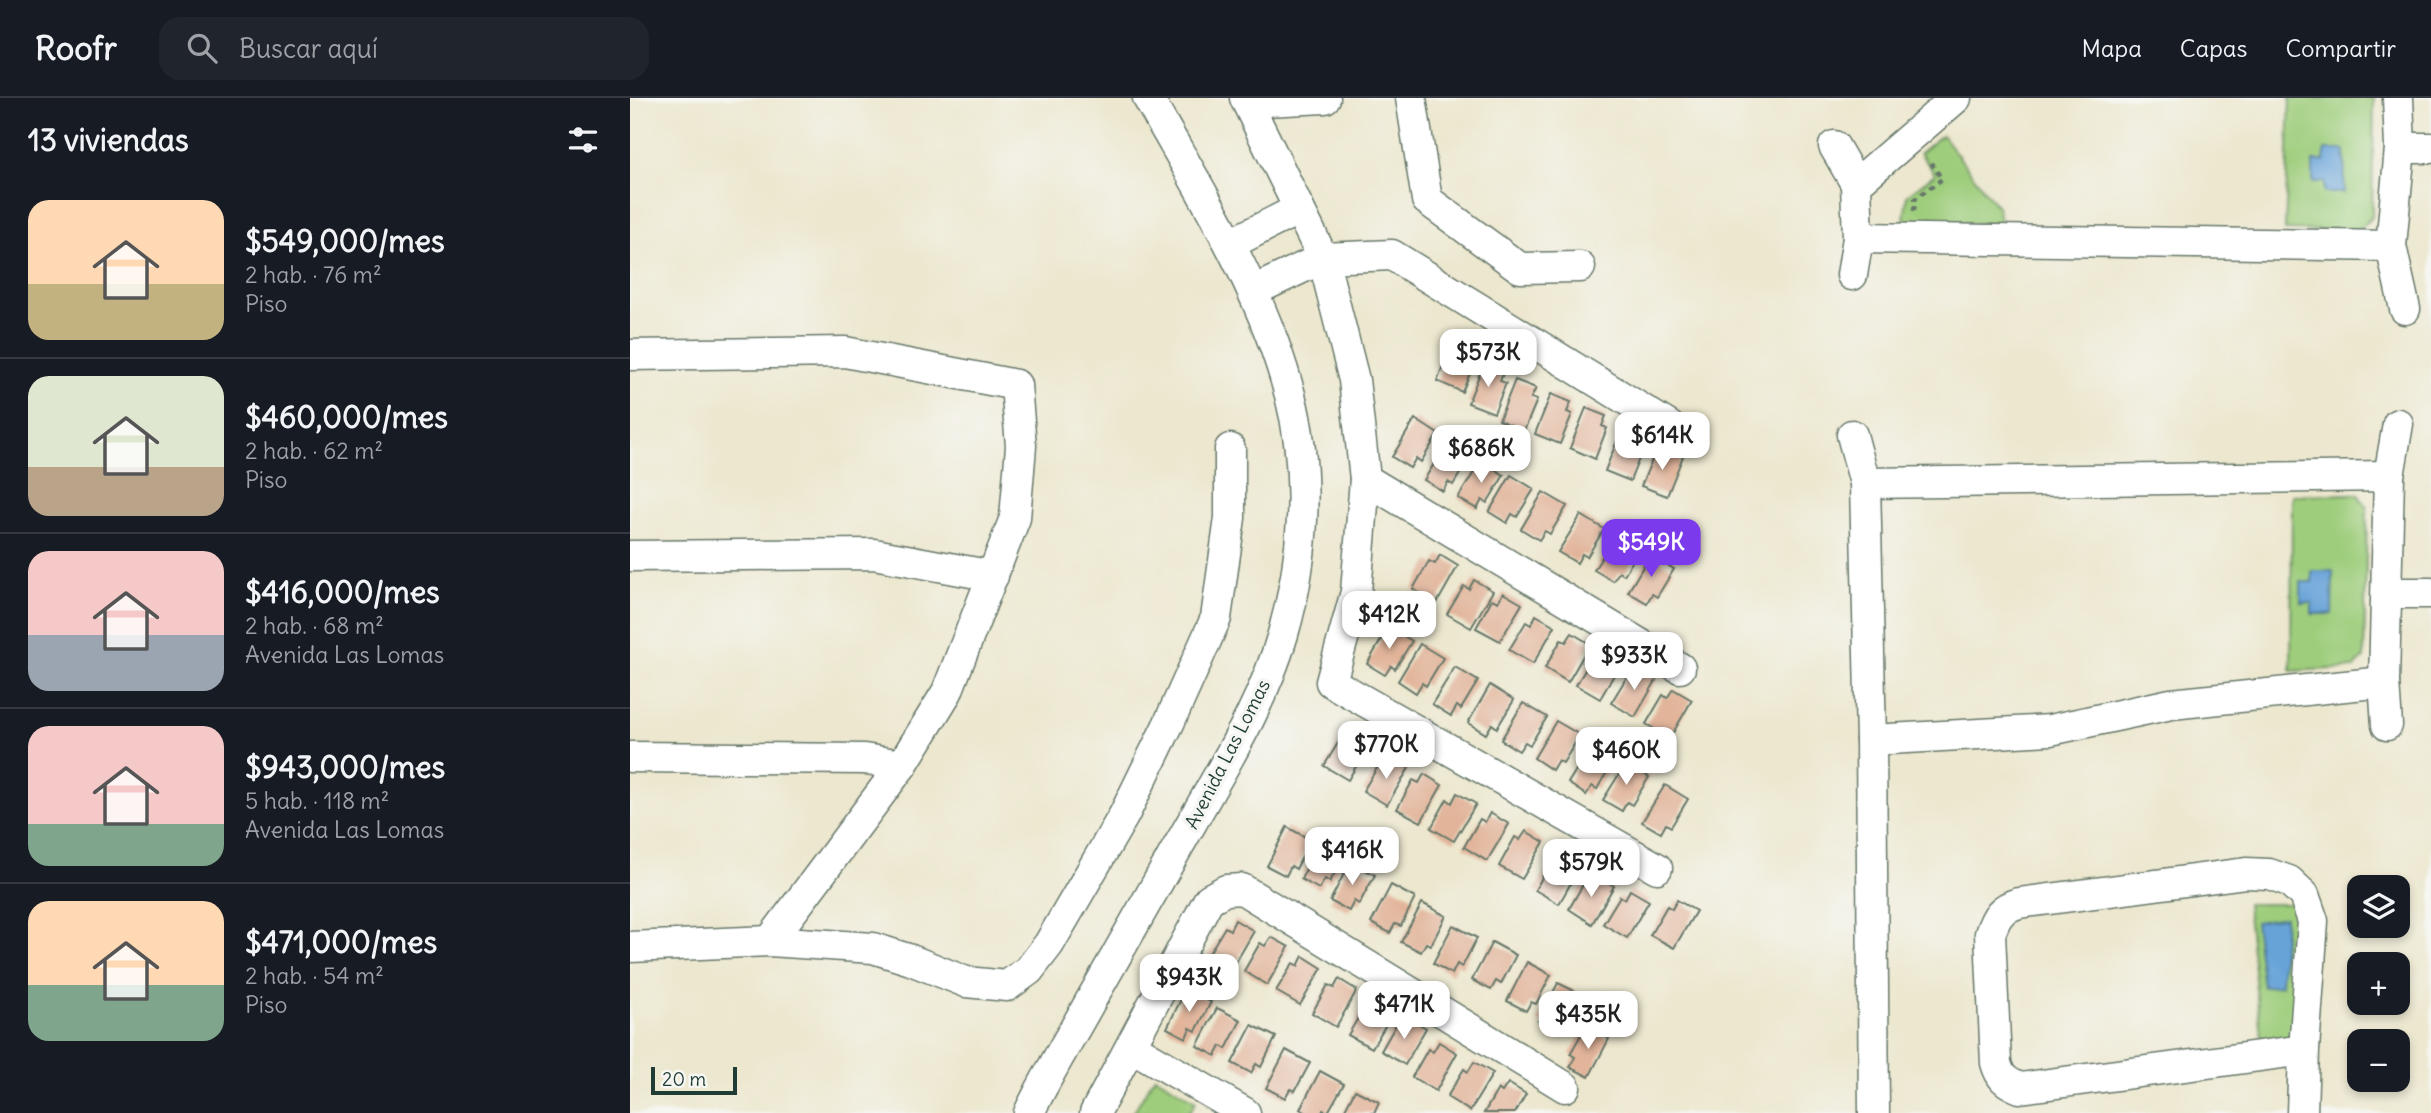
<!DOCTYPE html>
<html lang="es">
<head>
<meta charset="utf-8">
<style>
	:root { --surface:#171b24; --page:#20242c; --text:#f1f3f6; --muted:#9ea1a6; --line:#363941; --accent:#7c3aed }
	body { margin:0; font-family:Delius,sans-serif; background:var(--page); color:var(--text); height:100vh; display:flex; flex-direction:column; font-size:26px; white-space:nowrap }
	* { box-sizing:border-box; margin:0 }
	p { font-size:23px; color:var(--muted) }
	.icon { flex:none; width:38px; height:38px; fill:none; stroke:currentColor; stroke-width:2; stroke-linecap:round; stroke-linejoin:round }
	.map { position:relative; flex:1; overflow:hidden }
	.side { display:flex; flex-direction:column; background:var(--surface); width:630px }
	.side>* { flex:none }
	.controls { position:absolute; left:1717px; top:777px; display:grid; gap:14px }
	.controls a { display:grid; place-items:center; width:63px; height:63px; border-radius:14px; background:var(--surface); box-shadow:0 4px 10px #0003; font-size:35px }
	.scale { position:absolute; left:21px; bottom:18px; width:86px; box-sizing:border-box; padding-left:7px; border:4px solid #1f3d34; border-top:0; font-size:19px; line-height:24px; white-space:nowrap; color:#1f3d34; -webkit-text-stroke:5px #f6f6f2; paint-order:stroke }
	.price { position:absolute; translate:-50% -60px; padding:0 16px; border-radius:14px; background:#fff; color:#222; font-size:23px; line-height:46px; filter:drop-shadow(0 2px 4px #0008) }
	.price::after { content:''; position:absolute; left:50%; top:42px; width:21px; height:16px; margin-left:-10px; background:inherit; clip-path:polygon(0 0,100% 0,50% 100%) }
	.price.active { background:var(--accent); color:#fff }
	ul { padding:0; list-style:none }
	li { display:flex; align-items:center; gap:21px; height:175px; padding:0 28px }
	li+li { border-top:2px solid var(--line) }
	li span { display:grid; place-items:center; flex:none; width:196px; height:140px; border-radius:21px; color:#555 }
	li>.icon { margin-inline-start:auto }
	span .icon { width:84px; height:84px; fill:#fffc; stroke-width:1 }
	li b { font-size:30px }
	h2 { display:flex; justify-content:space-between; align-items:center; height:84px; padding:0 28px; font-size:30px }
	header { display:flex; align-items:center; gap:42px; box-sizing:border-box; height:98px; padding:0 35px; background:var(--surface); border-bottom:2px solid var(--line) }
	header strong { font-size:33px }
	nav { display:flex; gap:38px; margin-inline-start:auto; font-size:24px }
	.search { width:490px; height:63px; background:var(--page); display:flex; align-items:center; gap:18px; box-sizing:border-box; padding:0 24px; border-radius:21px; color:var(--muted); font-size:26px }
	main { display:flex; flex:1; min-height:0 }
	.map>svg:first-child { display:block }
	.green { fill:#9ecd7b; stroke:#5e8558; stroke-width:2 }
	.water { fill:#67a3d8; stroke:#437086; stroke-width:2 }
	.building { fill:#e2b59b }
	.lines { fill:none; stroke-linecap:round; stroke-linejoin:round }
	.minor-casing { stroke:#67786a; stroke-width:33 }
	.path { stroke:#67786a; stroke-width:4.5; stroke-dasharray:5 5; stroke-linecap:butt }
	.minor { stroke:#fff; stroke-width:30 }
	.labels { text-anchor:middle; stroke-width:7; stroke-linejoin:round; paint-order:stroke }
	.street-label { font-size:19px; fill:#1f3d34; stroke:#f6f6f2 }
</style>
</head>
<body>
<header>
<strong>Roofr</strong>
<div class="search"><svg class="icon" aria-label="search" viewBox="0 0 24 24"><circle cx="10" cy="10" r="6"/><path d="M15 15l6 6"/></svg>Buscar aquí</div>
<nav><a>Mapa</a><a>Capas</a><a>Compartir</a></nav>
</header>
<main>
<section class="side">
<h2>13 viviendas<svg class="icon" aria-label="filters" viewBox="0 0 24 24"><path d="M4 7h16M4 17h16"/><circle cx="9" cy="7" r="2"/><circle cx="15" cy="17" r="2"/></svg></h2>
<ul>
<li><span style="background:linear-gradient(#ffd9b3 60%,#c2b280 0)"><svg class="icon" aria-label="home" viewBox="0 0 24 24"><path d="M3 11l9-7 9 7M6 9v11h12V9"/></svg></span><div><b>$549,000/mes</b><p>2 hab. · 76 m²</p><p>Piso</p></div></li>
<li><span style="background:linear-gradient(#dfe7d0 65%,#b9a48a 0)"><svg class="icon" aria-label="home" viewBox="0 0 24 24"><path d="M3 11l9-7 9 7M6 9v11h12V9"/></svg></span><div><b>$460,000/mes</b><p>2 hab. · 62 m²</p><p>Piso</p></div></li>
<li><span style="background:linear-gradient(#f6c9c9 60%,#9aa5b1 0)"><svg class="icon" aria-label="home" viewBox="0 0 24 24"><path d="M3 11l9-7 9 7M6 9v11h12V9"/></svg></span><div><b>$416,000/mes</b><p>2 hab. · 68 m²</p><p>Avenida Las Lomas</p></div></li>
<li><span style="background:linear-gradient(#f6c9c9 70%,#7fa58c 0)"><svg class="icon" aria-label="home" viewBox="0 0 24 24"><path d="M3 11l9-7 9 7M6 9v11h12V9"/></svg></span><div><b>$943,000/mes</b><p>5 hab. · 118 m²</p><p>Avenida Las Lomas</p></div></li>
<li><span style="background:linear-gradient(#ffd9b3 60%,#7fa58c 0)"><svg class="icon" aria-label="home" viewBox="0 0 24 24"><path d="M3 11l9-7 9 7M6 9v11h12V9"/></svg></span><div><b>$471,000/mes</b><p>2 hab. · 54 m²</p><p>Piso</p></div></li>
</ul>
</section>
<div class="map">
<svg width="1801" height="1015" viewBox="0 0 1801 1015">
	<rect width="100%" height="100%" fill="#f6f6f2"/>
	<filter id="ink" filterUnits="userSpaceOnUse"><feTurbulence type="fractalNoise" baseFrequency=".0143" numOctaves="2"/><feDisplacementMap in="SourceGraphic" scale="14" xChannelSelector="R" yChannelSelector="G"/><feConvolveMatrix kernelMatrix="1 2 1 2 8 2 1 2 1" color-interpolation-filters="sRGB"/></filter>
	<filter id="wash" filterUnits="userSpaceOnUse"><feTurbulence type="fractalNoise" baseFrequency=".00686" numOctaves="4" result="noise"/><feDisplacementMap in="SourceGraphic" scale="28" xChannelSelector="R" yChannelSelector="G"/><feGaussianBlur stdDeviation="1.57" result="paint"/><feColorMatrix in="noise" values="0 0 0 0 0 0 0 0 0 0 0 0 0 0 0 0 0 1.4 0 .05"/><feComposite in="paint" operator="in"/></filter>
	<g filter="url(#wash)">
		<rect width="100%" height="100%" fill="#ece7ce"/>
		<g class="green">
			<path d="M1660 0H1744L1742 119 1727 133 1655 132Z"/>
			<path d="M1312 37 1368 110 1370 126 1274 123 1277 97 1305 76 1290 55Z"/>
			<path d="M1728 396 1737 410 1734 560 1724 570 1661 573 1662 397Z"/>
			<path d="M1617 806H1666L1672 823 1664 941 1632 947Z"/>
			<path d="M525 978 566 1003 559 1015H503Z"/>
		</g>
		<g class="water">
			<path d="M1695 52H1715L1714 95H1694V84H1683V63H1694Z"/>
			<path d="M1682 473H1703L1702 516H1682V505H1671V484H1682Z"/>
			<path d="M1655 819 1651 887 1633 889 1625 824Z"/>
		</g>
		<g id="blocks">
			<g class="building">
				<path d="M823 243 843 251 839 261 845 264 832 294 807 283Z"/>
				<path d="M854 265 874 273 870 283 876 285 864 315 838 305Z"/>
				<path d="M885 282 906 290 901 300 907 302 894 333 869 322Z"/>
				<path d="M921 296 941 304 937 314 942 316 930 346 905 336Z"/>
				<path d="M956 310 976 318 972 328 977 330 965 361 940 350Z"/>
				<path d="M785 321 808 336 791 364 786 360 780 370 762 359Z"/>
				<path d="M991 333 1011 341 1007 351 1012 353 1000 383 975 373Z"/>
				<path d="M817 345 840 359 823 387 818 384 813 393 794 382Z"/>
				<path d="M1034 350 1053 358 1037 398 1011 388 1024 357 1029 360Z"/>
				<path d="M851 363 874 377 857 405 852 402 847 411 828 400Z"/>
				<path d="M881 377 904 391 887 419 882 416 877 425 859 414Z"/>
				<path d="M913 394 937 408 920 436 915 433 909 442 891 431Z"/>
				<path d="M951 417 974 431 957 459 952 456 947 465 928 454Z"/>
				<path d="M987 435 1011 449 994 477 989 474 983 483 964 472Z"/>
				<path d="M810 457 828 468 807 505 783 491 799 463 805 466Z"/>
				<path d="M1020 457 1044 471 1027 499 1022 496 1017 505 998 494Z"/>
				<path d="M844 482 863 493 841 530 817 516 834 488 839 491Z"/>
				<path d="M873 495 892 506 870 543 846 530 862 501 868 504Z"/>
				<path d="M906 517 925 528 903 566 879 552 896 524 901 527Z"/>
				<path d="M759 529 782 543 765 571 761 568 755 577 737 566Z"/>
				<path d="M942 535 960 546 938 584 915 570 931 542 936 544Z"/>
				<path d="M790 546 813 560 796 588 792 585 786 595 768 583Z"/>
				<path d="M973 552 992 563 970 601 946 587 963 559 968 562Z"/>
				<path d="M825 569 848 583 831 611 827 608 821 618 802 606Z"/>
				<path d="M1008 571 1027 581 1005 619 981 605 998 577 1003 580Z"/>
				<path d="M860 587 884 602 867 630 862 626 856 636 838 625Z"/>
				<path d="M1043 591 1062 602 1040 640 1016 626 1033 597 1037 600Z"/>
				<path d="M893 605 917 619 900 647 895 644 889 653 871 642Z"/>
				<path d="M926 623 950 637 933 665 928 662 922 672 904 660Z"/>
				<path d="M721 634 740 645 718 682 694 668 711 640 716 643Z"/>
				<path d="M961 648 984 662 967 691 962 688 956 697 938 685Z"/>
				<path d="M760 659 779 670 757 707 733 693 750 665 755 668Z"/>
				<path d="M996 665 1019 679 1002 707 997 704 992 713 973 702Z"/>
				<path d="M794 676 812 687 791 724 767 711 783 682 789 685Z"/>
				<path d="M1035 687 1058 701 1041 729 1036 726 1031 735 1012 724Z"/>
				<path d="M827 695 846 706 824 743 801 730 817 701 822 705Z"/>
				<path d="M860 715 879 726 857 763 834 749 850 721 855 724Z"/>
				<path d="M657 729 681 742 666 771 661 768 656 778 637 768Z"/>
				<path d="M896 733 914 744 892 781 869 768 885 739 890 742Z"/>
				<path d="M691 742 715 755 700 784 695 781 689 791 671 781Z"/>
				<path d="M932 758 950 769 929 806 905 792 921 764 926 767Z"/>
				<path d="M720 764 745 777 729 806 724 803 719 813 700 803Z"/>
				<path d="M965 777 984 788 962 826 939 811 955 783 960 786Z"/>
				<path d="M761 787 785 800 771 828 765 826 760 835 741 825Z"/>
				<path d="M1000 792 1019 803 997 840 973 826 990 798 995 801Z"/>
				<path d="M1047 802 1066 813 1044 850 1020 837 1037 808 1042 811Z"/>
				<path d="M792 805 816 818 801 847 796 845 791 854 771 844Z"/>
				<path d="M605 822 624 833 602 871 578 857 595 829 600 832Z"/>
				<path d="M823 827 847 840 832 869 827 866 822 876 803 865Z"/>
				<path d="M641 839 659 849 637 887 614 873 630 845 635 848Z"/>
				<path d="M862 844 886 857 871 886 866 883 861 892 842 882Z"/>
				<path d="M673 858 692 870 670 907 646 893 663 865 668 868Z"/>
				<path d="M897 864 921 877 906 906 901 904 896 913 877 903Z"/>
				<path d="M709 881 727 892 706 929 682 915 698 887 704 890Z"/>
				<path d="M928 885 953 897 938 927 932 924 927 933 908 923Z"/>
				<path d="M556 891 581 904 566 933 560 930 556 940 537 930Z"/>
				<path d="M745 902 764 913 742 950 718 937 735 908 740 911Z"/>
				<path d="M587 910 611 922 596 951 591 948 586 958 567 948Z"/>
				<path d="M778 919 796 930 775 967 751 953 767 925 772 928Z"/>
				<path d="M622 927 646 939 631 969 626 966 621 975 602 965Z"/>
				<path d="M956 928 979 941 959 979 940 969 945 959 940 956Z"/>
				<path d="M809 944 827 955 806 993 782 979 798 951 803 954Z"/>
				<path d="M656 952 680 965 665 993 660 991 655 1000 636 990Z"/>
				<path d="M844 964 863 975 840 1013 817 999 834 971 838 974Z"/>
				<path d="M690 973 714 986 698 1014 693 1012 692 1015H677L670 1011Z"/>
				<path d="M878 985 896 996 885 1015H854L868 991 872 994Z"/>
				<path d="M725 992 749 1004 744 1015H713Z"/>
			</g>
		</g>
	</g>
	<g filter="url(#ink)">
		<use href="#blocks" fill-opacity="0" stroke="#67786a" stroke-width="2"/>
		<g class="lines">
			<g class="minor-casing">
				<g id="minor">
					<path d="M615 0 693 160 724 282 735 381 726 494 701 584 1027 770"/>
					<path d="M781 0 797 102 890 170 950 169"/>
					<path d="M1768 0 1770 50 1761 148 1775 211"/>
					<path d="M617 4 695 0"/>
					<path d="M1204 48 1226 86"/>
					<path d="M1770 50H1801"/>
					<path d="M1228 140 1761 148"/>
					<path d="M600 146 669 111"/>
					<path d="M1222 177 1228 140 1226 86 1326 0"/>
					<path d="M623 193 693 160 762 157 1039 328"/>
					<path d="M0 257 215 254 386 287 391 348 385 420 317 594 272 667 140 843"/>
					<path d="M1222 337 1235 385 1241 642 1244 1015"/>
					<path d="M735 381 1050 570"/>
					<path d="M1235 385 1759 378"/>
					<path d="M0 458 244 456 363 478"/>
					<path d="M1757 495H1801"/>
					<path d="M1757 627 1754 584 1759 378 1768 326"/>
					<path d="M1241 642 1420 632 1541 606 1754 584"/>
					<path d="M0 659 234 661 272 667"/>
					<path d="M0 849 140 843 243 850 281 862 336 884 377 888 399 872 419 846 494 717 539 625 586 520 600 420V351"/>
					<path d="M502 949 615 1015"/>
					<path d="M399 1015C417 977 440 940 461 902 496 841 531 779 566 717 599 659 635 600 653 536 675 460 680 374 660 297 632 190 572 96 518 0"/>
					<path d="M465 1015 579 801 596 792 612 791 935 989"/>
					<path d="M1672 1015 1674 952 1683 823 1674 797 1659 783 1639 776 1616 775 1389 805C1371 810 1366 818 1360 836L1366 965C1370 979 1375 984 1390 990L1674 952"/>
				</g>
			</g>
			<path class="path" d="M1284 113 1285 101 1312 81 1299 62"/>
			<use href="#minor" class="minor"/>
		</g>
	</g>
	<g class="labels">
		<g class="street-label">
			<text transform="translate(597 656) rotate(-63)" y="7">Avenida Las Lomas</text>
		</g>
	</g>
</svg>
<div class="controls">
<a><svg class="icon" aria-label="layers" viewBox="0 0 24 24"><path d="M12 4l9 5-9 5-9-5zM3 14l9 5 9-5"/></svg></a>
<a>+</a>
<a>−</a>
</div>
<div class="scale">20 m</div>
<b class="price" style="left:858px;top:291px">$573K</b>
<b class="price" style="left:1032px;top:374px">$614K</b>
<b class="price" style="left:851px;top:387px">$686K</b>
<b class="price active" style="left:1021px;top:481px">$549K</b>
<b class="price" style="left:759px;top:553px">$412K</b>
<b class="price" style="left:1004px;top:594px">$933K</b>
<b class="price" style="left:756px;top:683px">$770K</b>
<b class="price" style="left:996px;top:689px">$460K</b>
<b class="price" style="left:722px;top:789px">$416K</b>
<b class="price" style="left:961px;top:801px">$579K</b>
<b class="price" style="left:559px;top:916px">$943K</b>
<b class="price" style="left:774px;top:943px">$471K</b>
<b class="price" style="left:958px;top:953px">$435K</b>
</div>
</main>
</body>
</html>
